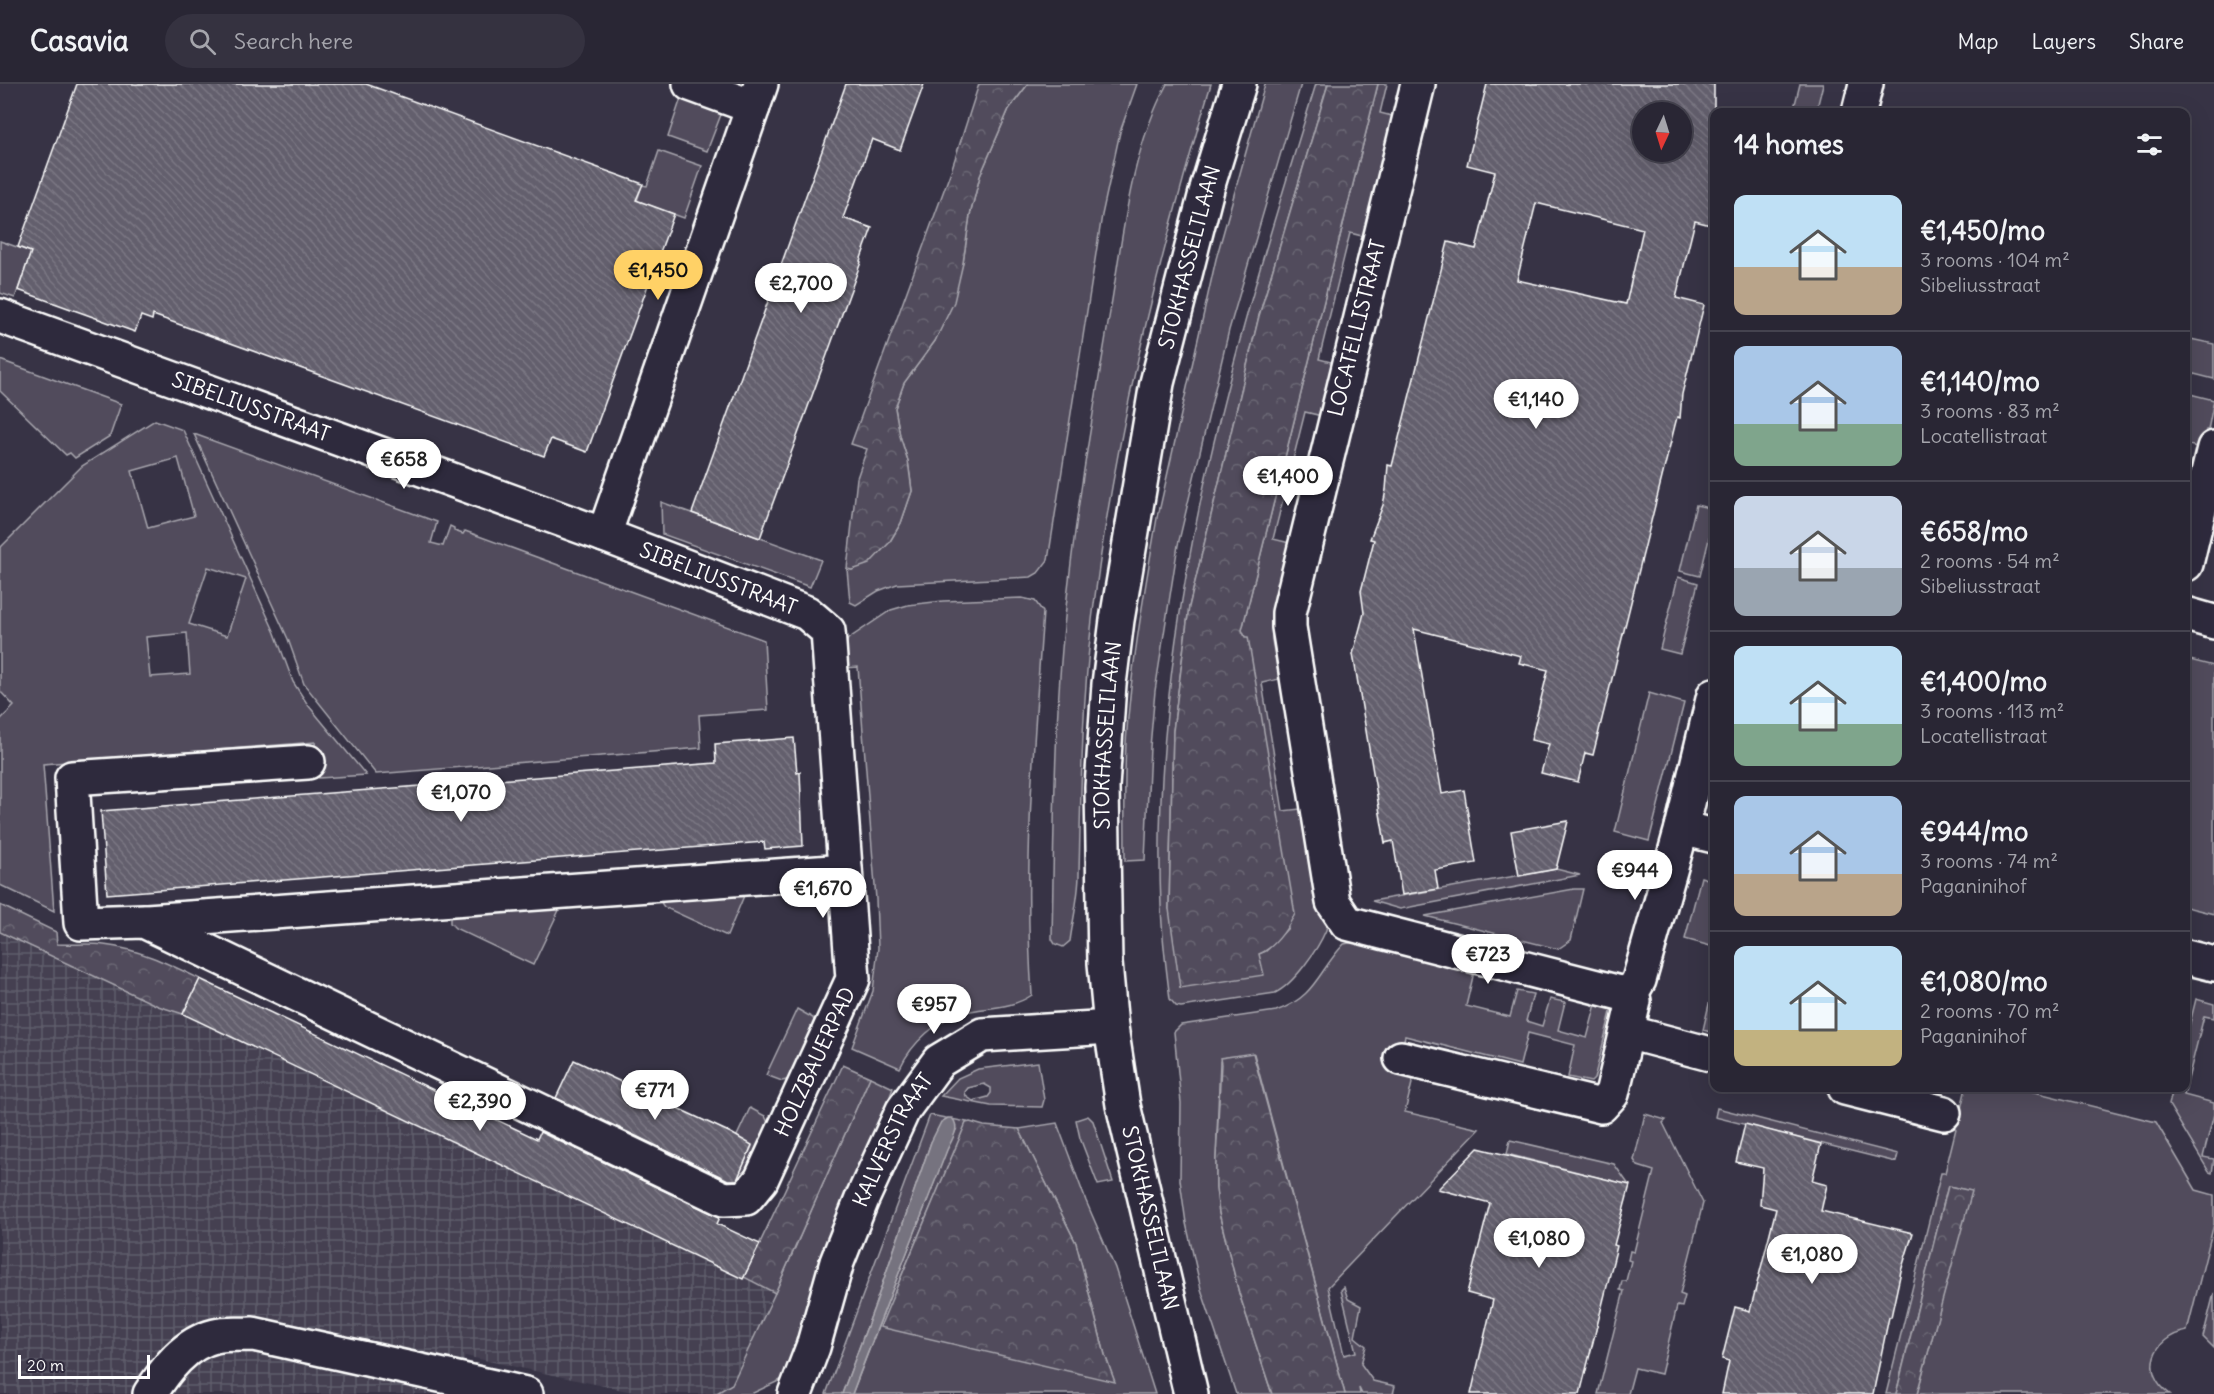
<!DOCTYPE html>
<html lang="en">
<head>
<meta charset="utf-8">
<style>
	:root { --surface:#292634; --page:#353240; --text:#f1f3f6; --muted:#a5a5ac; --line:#45434f; --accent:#ffd166 }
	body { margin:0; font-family:Delius,sans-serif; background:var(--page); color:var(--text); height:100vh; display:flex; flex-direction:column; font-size:22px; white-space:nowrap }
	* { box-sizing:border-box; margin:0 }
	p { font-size:20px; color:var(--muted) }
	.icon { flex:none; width:33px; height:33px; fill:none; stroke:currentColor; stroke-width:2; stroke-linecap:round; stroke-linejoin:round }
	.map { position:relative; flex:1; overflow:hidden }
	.side { position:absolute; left:1710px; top:24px; width:480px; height:984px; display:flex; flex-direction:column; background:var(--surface); border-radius:12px; box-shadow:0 6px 24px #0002,0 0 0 2px var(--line) }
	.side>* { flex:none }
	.needle { width:39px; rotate:184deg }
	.tools { position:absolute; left:1632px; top:18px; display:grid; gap:12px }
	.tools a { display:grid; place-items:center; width:60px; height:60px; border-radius:50%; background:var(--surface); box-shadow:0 6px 24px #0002,0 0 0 2px var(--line); font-size:30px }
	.scale { position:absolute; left:18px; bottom:15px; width:132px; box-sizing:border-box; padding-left:6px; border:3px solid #fff; border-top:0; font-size:16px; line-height:21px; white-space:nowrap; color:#fff; -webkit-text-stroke:4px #2f2a3d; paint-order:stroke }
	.price { position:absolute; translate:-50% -51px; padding:0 14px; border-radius:21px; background:#fff; color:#222; font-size:20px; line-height:39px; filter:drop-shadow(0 2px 3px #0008) }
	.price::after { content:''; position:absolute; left:50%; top:36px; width:18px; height:14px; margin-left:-9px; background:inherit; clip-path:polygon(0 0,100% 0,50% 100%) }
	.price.selected { background:var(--accent); color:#111 }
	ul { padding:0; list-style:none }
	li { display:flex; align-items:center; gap:18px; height:150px; padding:0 24px }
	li+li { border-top:2px solid var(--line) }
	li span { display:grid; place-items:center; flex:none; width:168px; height:120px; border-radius:12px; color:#555 }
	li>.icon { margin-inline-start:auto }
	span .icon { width:72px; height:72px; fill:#fffc; stroke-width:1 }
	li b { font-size:26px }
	h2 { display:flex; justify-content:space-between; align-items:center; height:72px; padding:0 24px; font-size:26px }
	header { display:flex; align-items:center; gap:36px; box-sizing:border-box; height:84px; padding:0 30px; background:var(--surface); border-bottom:2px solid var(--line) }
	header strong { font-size:28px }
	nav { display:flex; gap:33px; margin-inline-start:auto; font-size:21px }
	.search { width:420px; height:54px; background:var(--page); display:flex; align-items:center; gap:15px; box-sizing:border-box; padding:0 21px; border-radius:33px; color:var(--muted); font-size:22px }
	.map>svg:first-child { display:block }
	.industrial { fill:url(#industrial-grid) }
	.green { fill:#514c5c; stroke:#a8a6ae; stroke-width:1.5; fill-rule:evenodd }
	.forest { fill:url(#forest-crowns); stroke:#a8a6ae; stroke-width:1.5 }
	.water { fill:#76737f; stroke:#adabb2; stroke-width:1.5 }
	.building { fill:url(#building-back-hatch); stroke:#fff; stroke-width:1.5; fill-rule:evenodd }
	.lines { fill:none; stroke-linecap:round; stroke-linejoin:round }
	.minor-casing { stroke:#fff; stroke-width:38 }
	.minor { stroke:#2f2a3d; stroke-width:33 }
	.labels { text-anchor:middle; stroke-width:6; stroke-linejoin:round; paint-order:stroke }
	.street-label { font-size:21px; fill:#fff; stroke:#2f2a3d }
</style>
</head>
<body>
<header>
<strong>Casavia</strong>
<div class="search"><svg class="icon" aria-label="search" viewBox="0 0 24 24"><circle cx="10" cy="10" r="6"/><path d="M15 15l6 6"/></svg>Search here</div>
<nav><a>Map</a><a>Layers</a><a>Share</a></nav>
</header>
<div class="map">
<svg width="2214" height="1310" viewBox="0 0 2214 1310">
	<defs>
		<pattern id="industrial-grid" width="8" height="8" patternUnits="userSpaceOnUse" patternTransform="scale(1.5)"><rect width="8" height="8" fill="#444051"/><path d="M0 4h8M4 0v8" fill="none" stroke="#605d6b"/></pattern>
		<pattern id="forest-crowns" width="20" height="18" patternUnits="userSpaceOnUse" patternTransform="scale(1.5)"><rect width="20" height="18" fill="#514c5c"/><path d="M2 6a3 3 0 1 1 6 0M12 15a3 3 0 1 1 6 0" fill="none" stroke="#6b6774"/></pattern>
		<pattern id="building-back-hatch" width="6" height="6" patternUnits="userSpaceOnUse" patternTransform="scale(1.5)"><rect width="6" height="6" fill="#635f6d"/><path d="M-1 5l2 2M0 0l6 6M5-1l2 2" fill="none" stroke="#7a7783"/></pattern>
	</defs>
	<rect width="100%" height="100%" fill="#373345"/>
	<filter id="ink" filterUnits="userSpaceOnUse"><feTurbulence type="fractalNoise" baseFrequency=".0167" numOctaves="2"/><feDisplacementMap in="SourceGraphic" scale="12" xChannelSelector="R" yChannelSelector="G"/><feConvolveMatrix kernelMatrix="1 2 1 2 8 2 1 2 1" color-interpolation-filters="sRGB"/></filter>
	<g filter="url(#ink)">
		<path class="industrial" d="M0 848 158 922 183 930 699 1175 742 1195 744 1193 775 1209 732 1300 715 1310H641L465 1272 456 1310H0Z"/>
		<g class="green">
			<path d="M1028 0H1137L1120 48 1102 131 1048 476 1038 489 1031 493 897 500 878 507 856 521 850 518 847 485 852 486 889 459 901 439 912 407 908 377 900 352 895 324 904 299 935 257 963 179 970 131 980 92 1009 25Z"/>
			<path d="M1167 0H1211C1158 175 1114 354 1092 536 1082 620 1081 705 1079 790 1079 812 1073 835 1070 857L1063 863 1055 860 1052 855C1054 748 1054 640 1065 533 1075 431 1093 329 1110 228 1123 152 1130 69 1167 0Z"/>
			<path d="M1265 0H1301L1229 246 1178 461 1155 607 1150 663 1145 776 1125 777C1125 738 1124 698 1126 659 1131 581 1145 505 1158 428H1159L1216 175Z"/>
			<path d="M1316 0H1328L1259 232 1189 523 1173 647 1169 825 1259 870 1266 867 1288 844 1245 553 1242 546 1378 0H1387L1380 29 1396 33 1366 153 1350 149 1319 275 1335 279 1322 332 1305 328 1273 455 1290 459 1272 535V556L1279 595 1262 599 1283 727 1300 725 1315 815 1327 841 1326 846C1318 865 1294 900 1275 909L1181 923 1176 922 1170 915C1166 884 1162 853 1161 822 1149 542 1234 264 1316 0Z"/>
			<path d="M1800 0H1823L1816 28H1793Z"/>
			<path d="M681 14 722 28 707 67 668 53Z"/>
			<path d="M659 67 702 82 684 134 637 117 642 101 647 102Z"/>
			<path d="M0 157 31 168 15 214 0 209Z"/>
			<path d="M2186 254 2214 260V295L2186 288Z"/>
			<path d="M0 276 121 320 110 352 75 374 70 369 66 371 0 307Z"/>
			<path d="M2186 309 2214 316 2208 346H2206L2203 365 2186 360Z"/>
			<path d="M155 336 183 346 275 549 293 598 308 621 366 691 319 694 315 658 43 680 54 827 0 801V636L14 622 0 607V464L82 382ZM178 374 194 432 148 444 132 387ZM208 483 246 495 227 552 189 540ZM187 549 190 590 150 593 146 553Z"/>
			<path d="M194 350 437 438 431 459 443 462 450 442 454 444V447L463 450 465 447 764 556 768 626 699 631 701 664 376 690 304 600 288 555Z"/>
			<path d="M661 418 821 476 810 503 662 450Z"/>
			<path d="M1696 421 1714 425V434L1700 492 1680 487Z"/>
			<path d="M1678 493 1698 499 1680 570 1660 565Z"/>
			<path d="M1022 514 1035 517 1043 528C1034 655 1023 784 1032 911 1011 925 989 923 965 928 938 934 911 960 900 984L852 963 873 907 878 864 876 815 858 583 845 584 844 565 848 555 891 526 908 521 943 517Z"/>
			<path d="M2186 575 2214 582V830L2186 823Z"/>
			<path d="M1649 609 1684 619 1649 757 1615 748Z"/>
			<path d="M1556 785 1580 791 1400 825 1372 817Z"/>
			<path d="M1701 793 1714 797V863L1685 855Z"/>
			<path d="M1574 805H1583L1571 856 1558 865 1425 832Z"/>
			<path d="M746 807 727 852 664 823 660 817Z"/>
			<path d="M561 822 533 881 455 844 450 839V834L456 830Z"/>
			<path d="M1354 858 1474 888 1466 922 1510 933 1517 907 1533 910 1526 937 1542 942 1550 915 1565 918 1558 946 1587 954 1596 920 1612 924 1594 995 1591 998 1568 993 1575 961 1528 949 1520 981 1405 952 1395 990 1413 995 1405 1028 1479 1045 1328 1203 1344 1271 1356 1268 1341 1206 1344 1203 1348 1215 1361 1222 1355 1253 1366 1262 1361 1280 1373 1297 1395 1302 1393 1310H1362L1359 1304 1360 1310H1345L1254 970 1220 977 1216 1075V1104L1219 1129 1239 1209 1272 1310H1236L1201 1205 1186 1139 1180 1096 1181 1019 1174 948 1181 941 1276 927C1316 913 1318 887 1344 860Z"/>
			<path d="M2196 915 2214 920V934L2204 932 2184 1011 2214 1019V1030L2203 1073 2214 1075 2212 1089 2209 1088 2169 1021 2173 1004H2186V955Z"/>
			<path d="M1709 920 1714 921V949L1703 946Z"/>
			<path d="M797 925 813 934 816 943 791 995 782 997 766 991Z"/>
			<path d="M1038 978 1044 1016 1042 1023 991 1022 941 1012 958 994 978 985ZM984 1000 991 1004V1009L988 1013 973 1017 966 1012 965 1008 968 1004Z"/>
			<path d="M870 993 893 1004 785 1294 751 1310H715L732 1300 775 1209Z"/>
			<path d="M1966 1004 2009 1005 2018 1004 2156 1038 2196 1106 2214 1111V1140L2187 1247C2153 1253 2139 1288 2170 1310H1917L1971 1107 1948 1102 1896 1310H1886L1941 1089H1945Z"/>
			<path d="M750 1024 765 1032 769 1041 743 1100 736 1097 752 1062 736 1054Z"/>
			<path d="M1717 1024 1898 1070 1896 1078 1715 1033Z"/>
			<path d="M1645 1030 1666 1036 1663 1039 1703 1119 1680 1210 1685 1212 1682 1223 1677 1222 1661 1290 1635 1284 1628 1310H1598L1624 1207 1620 1206 1622 1197H1626L1631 1177 1628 1176 1630 1167 1634 1168 1654 1087 1638 1082 1634 1076Z"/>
			<path d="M930 1031 967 1038 895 1207 1114 1297 1105 1271 1076 1159 1019 1045 1057 1039 1086 1117 1115 1184 1155 1310H852C883 1228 916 1147 947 1065L956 1046 931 1058 875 1221 842 1310H826Z"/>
			<path d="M1088 1032 1093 1037 1113 1098 1098 1101 1080 1054 1076 1036Z"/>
			<path d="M1510 1056 1614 1080 1629 1101 1507 1070Z"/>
			<path d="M2214 1209V1264L2203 1253Z"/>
		</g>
		<g class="forest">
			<path d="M979 0H1028L1009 25 980 92 970 131 963 179 954 218 935 257 904 299 895 324 900 352 908 377 912 407 901 439 889 459 869 480 852 486 847 485 857 394 867 365 851 360 952 84Z"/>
			<path d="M1328 0H1378L1242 546 1245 553H1248L1295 830C1287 845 1275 864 1259 870L1264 891 1180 904 1169 825 1173 647 1189 523 1259 232Z"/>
			<path d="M0 821 56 848 57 860C73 861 89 859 104 861 139 865 169 880 200 895L183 930 158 922 0 848Z"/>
			<path d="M1253 969 1345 1310H1272L1239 1209 1219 1129 1216 1104V1075L1221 980 1220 974Z"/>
			<path d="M843 981 870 993 775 1209 744 1193Z"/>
			<path d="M970 1038 984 1042 1019 1045 1076 1159 1105 1271 1115 1298 880 1243 966 1039Z"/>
			<path d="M1948 1102 1972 1107 1917 1310H1896Z"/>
		</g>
		<path class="water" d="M948 1034H952C961 1044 952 1055 947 1066 916 1147 883 1228 852 1310H842L875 1221 931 1058 941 1038Z"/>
		<g class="building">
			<path d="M77 0H366L643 100 636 116 674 130 587 368 551 355 544 372 153 231 152 236 141 232 135 248 18 206 31 168 18 163Z"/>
			<path d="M846 0H924L900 66 872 55 843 134 872 144 860 177 861 178 760 454 692 429Z"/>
			<path d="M1487 0H1714V142L1695 137 1676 214 1704 221 1682 310 1680 334 1677 333 1593 671 1585 669 1578 698 1541 689 1549 660 1531 656 1548 586 1519 579 1521 572 1414 545 1442 710 1464 706 1476 779 1435 786 1438 805 1402 811 1393 757 1385 759 1353 570 1364 529 1361 507 1374 456 1370 455 1383 421 1386 406 1388 381 1392 382 1448 158 1476 165 1487 121 1495 88 1467 81ZM1642 28H1682V68H1642ZM1536 119 1643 145 1626 220 1517 196Z"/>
			<path d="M794 654 797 689 800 688 803 762 765 765 764 758 107 810 101 727 716 679 715 660Z"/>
			<path d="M1568 737 1556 785 1519 792 1511 747Z"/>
			<path d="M200 895 537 1055 540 1048 720 1133 717 1140 760 1160 743 1195 183 930Z"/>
			<path d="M574 976 731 1049 752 1061 737 1096H728L556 1014Z"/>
			<path d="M1745 1040 1821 1060 1812 1097 1827 1101 1821 1127 1913 1149 1901 1187 1891 1233H1889L1873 1310H1722L1729 1277 1722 1275 1735 1223 1750 1227 1776 1125 1760 1121 1763 1084 1736 1078Z"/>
			<path d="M1478 1064 1630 1101 1614 1161 1617 1162 1580 1310H1471L1493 1216 1467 1209 1490 1119 1438 1105Z"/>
		</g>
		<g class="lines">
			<g class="minor-casing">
				<g id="minor">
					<path d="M690 0 753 23"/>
					<path d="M1418 0 1289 529V543L1333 818 1347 839 1620 909 1632 908"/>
					<path d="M1859 28 1866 0"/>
					<path id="s1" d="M0 232 604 451 807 529 828 547 853 895 761 1096 746 1114 724 1115 144 837 81 839 72 694 308 678"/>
					<path d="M604 451 761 0"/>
					<path d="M2186 480 2214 364"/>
					<path d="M2186 530 2214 538"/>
					<path d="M1682 744 1714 752"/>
					<path d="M147 837 845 787"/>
					<path d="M2186 873 2214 880"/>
					<path d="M1627 948 1714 971"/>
					<path d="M1401 974 1601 1022 1612 1010 1634 917 1632 908 1639 896 1682 744 1714 611"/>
					<path d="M1845 1004 1944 1029"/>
					<path d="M150 1310C166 1285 185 1259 215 1252 227 1249 241 1251 253 1250L526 1310"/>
					<path id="s2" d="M795 1310 813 1263 837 1178 862 1115 903 1026 939 977 982 951 1111 943"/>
					<path id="s3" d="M1191 1310 1123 1021 1111 943 1105 879 1102 703 1109 600 1117 536 1157 299 1208 101 1239 0"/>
				</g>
			</g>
			<use href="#minor" class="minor"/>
		</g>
	</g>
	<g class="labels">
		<g class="street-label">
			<text dy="7" stroke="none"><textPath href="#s3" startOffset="1154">STOKHASSELTLAAN</textPath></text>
			<text transform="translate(1357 244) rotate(-76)" y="7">LOCATELLISTRAAT</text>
			<text dy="7" stroke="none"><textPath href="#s1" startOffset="267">SIBELIUSSTRAAT</textPath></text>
			<text dy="7" stroke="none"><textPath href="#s1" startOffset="765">SIBELIUSSTRAAT</textPath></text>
			<text dy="7" stroke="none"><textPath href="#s3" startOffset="668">STOKHASSELTLAAN</textPath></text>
			<text transform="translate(815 978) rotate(-65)" y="7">HOLZBAUERPAD</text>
			<text dy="7" stroke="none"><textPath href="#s2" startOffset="273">KALVERSTRAAT</textPath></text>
			<text transform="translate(1150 1134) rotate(77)" y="7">STOKHASSELTLAAN</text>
		</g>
	</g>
</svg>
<div class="tools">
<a><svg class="needle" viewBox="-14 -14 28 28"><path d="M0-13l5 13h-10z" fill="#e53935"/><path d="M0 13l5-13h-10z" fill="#a5a5ac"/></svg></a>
</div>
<div class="scale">20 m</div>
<b class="price selected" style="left:658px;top:217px">€1,450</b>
<b class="price" style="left:801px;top:230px">€2,700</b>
<b class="price" style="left:1536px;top:346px">€1,140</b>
<b class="price" style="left:404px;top:406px">€658</b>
<b class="price" style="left:1288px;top:423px">€1,400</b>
<b class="price" style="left:461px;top:739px">€1,070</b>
<b class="price" style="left:1635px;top:817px">€944</b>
<b class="price" style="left:823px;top:835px">€1,670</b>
<b class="price" style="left:1488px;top:901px">€723</b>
<b class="price" style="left:934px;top:951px">€957</b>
<b class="price" style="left:655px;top:1037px">€771</b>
<b class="price" style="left:480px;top:1048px">€2,390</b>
<b class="price" style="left:1539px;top:1185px">€1,080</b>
<b class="price" style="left:1812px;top:1201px">€1,080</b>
<section class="side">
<h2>14 homes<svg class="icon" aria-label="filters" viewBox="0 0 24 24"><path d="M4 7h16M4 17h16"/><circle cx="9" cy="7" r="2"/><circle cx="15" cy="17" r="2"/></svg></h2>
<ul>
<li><span style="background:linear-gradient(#bfe0f5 60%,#b9a48a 0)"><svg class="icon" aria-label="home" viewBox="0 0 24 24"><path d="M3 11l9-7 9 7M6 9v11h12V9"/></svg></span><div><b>€1,450/mo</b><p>3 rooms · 104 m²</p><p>Sibeliusstraat</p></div></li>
<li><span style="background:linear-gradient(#a9c7e8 65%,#7fa58c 0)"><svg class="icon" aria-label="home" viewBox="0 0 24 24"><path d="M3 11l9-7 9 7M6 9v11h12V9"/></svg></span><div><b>€1,140/mo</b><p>3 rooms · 83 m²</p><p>Locatellistraat</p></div></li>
<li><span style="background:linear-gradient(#c9d6e8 60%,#9aa5b1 0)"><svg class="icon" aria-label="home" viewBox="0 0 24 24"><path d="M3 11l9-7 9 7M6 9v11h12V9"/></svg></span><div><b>€658/mo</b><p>2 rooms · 54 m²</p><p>Sibeliusstraat</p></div></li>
<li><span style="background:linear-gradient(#bfe0f5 65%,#7fa58c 0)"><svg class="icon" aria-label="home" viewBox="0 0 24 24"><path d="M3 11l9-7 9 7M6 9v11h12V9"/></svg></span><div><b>€1,400/mo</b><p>3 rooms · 113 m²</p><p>Locatellistraat</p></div></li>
<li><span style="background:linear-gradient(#a9c7e8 65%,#b9a48a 0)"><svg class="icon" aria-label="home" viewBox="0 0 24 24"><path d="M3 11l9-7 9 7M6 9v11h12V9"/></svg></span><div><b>€944/mo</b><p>3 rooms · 74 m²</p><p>Paganinihof</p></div></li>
<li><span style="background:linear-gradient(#bfe0f5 70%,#c2b280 0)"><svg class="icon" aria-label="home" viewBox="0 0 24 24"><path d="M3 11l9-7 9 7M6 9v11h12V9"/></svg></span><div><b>€1,080/mo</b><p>2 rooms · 70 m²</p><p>Paganinihof</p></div></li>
</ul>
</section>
</div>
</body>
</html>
